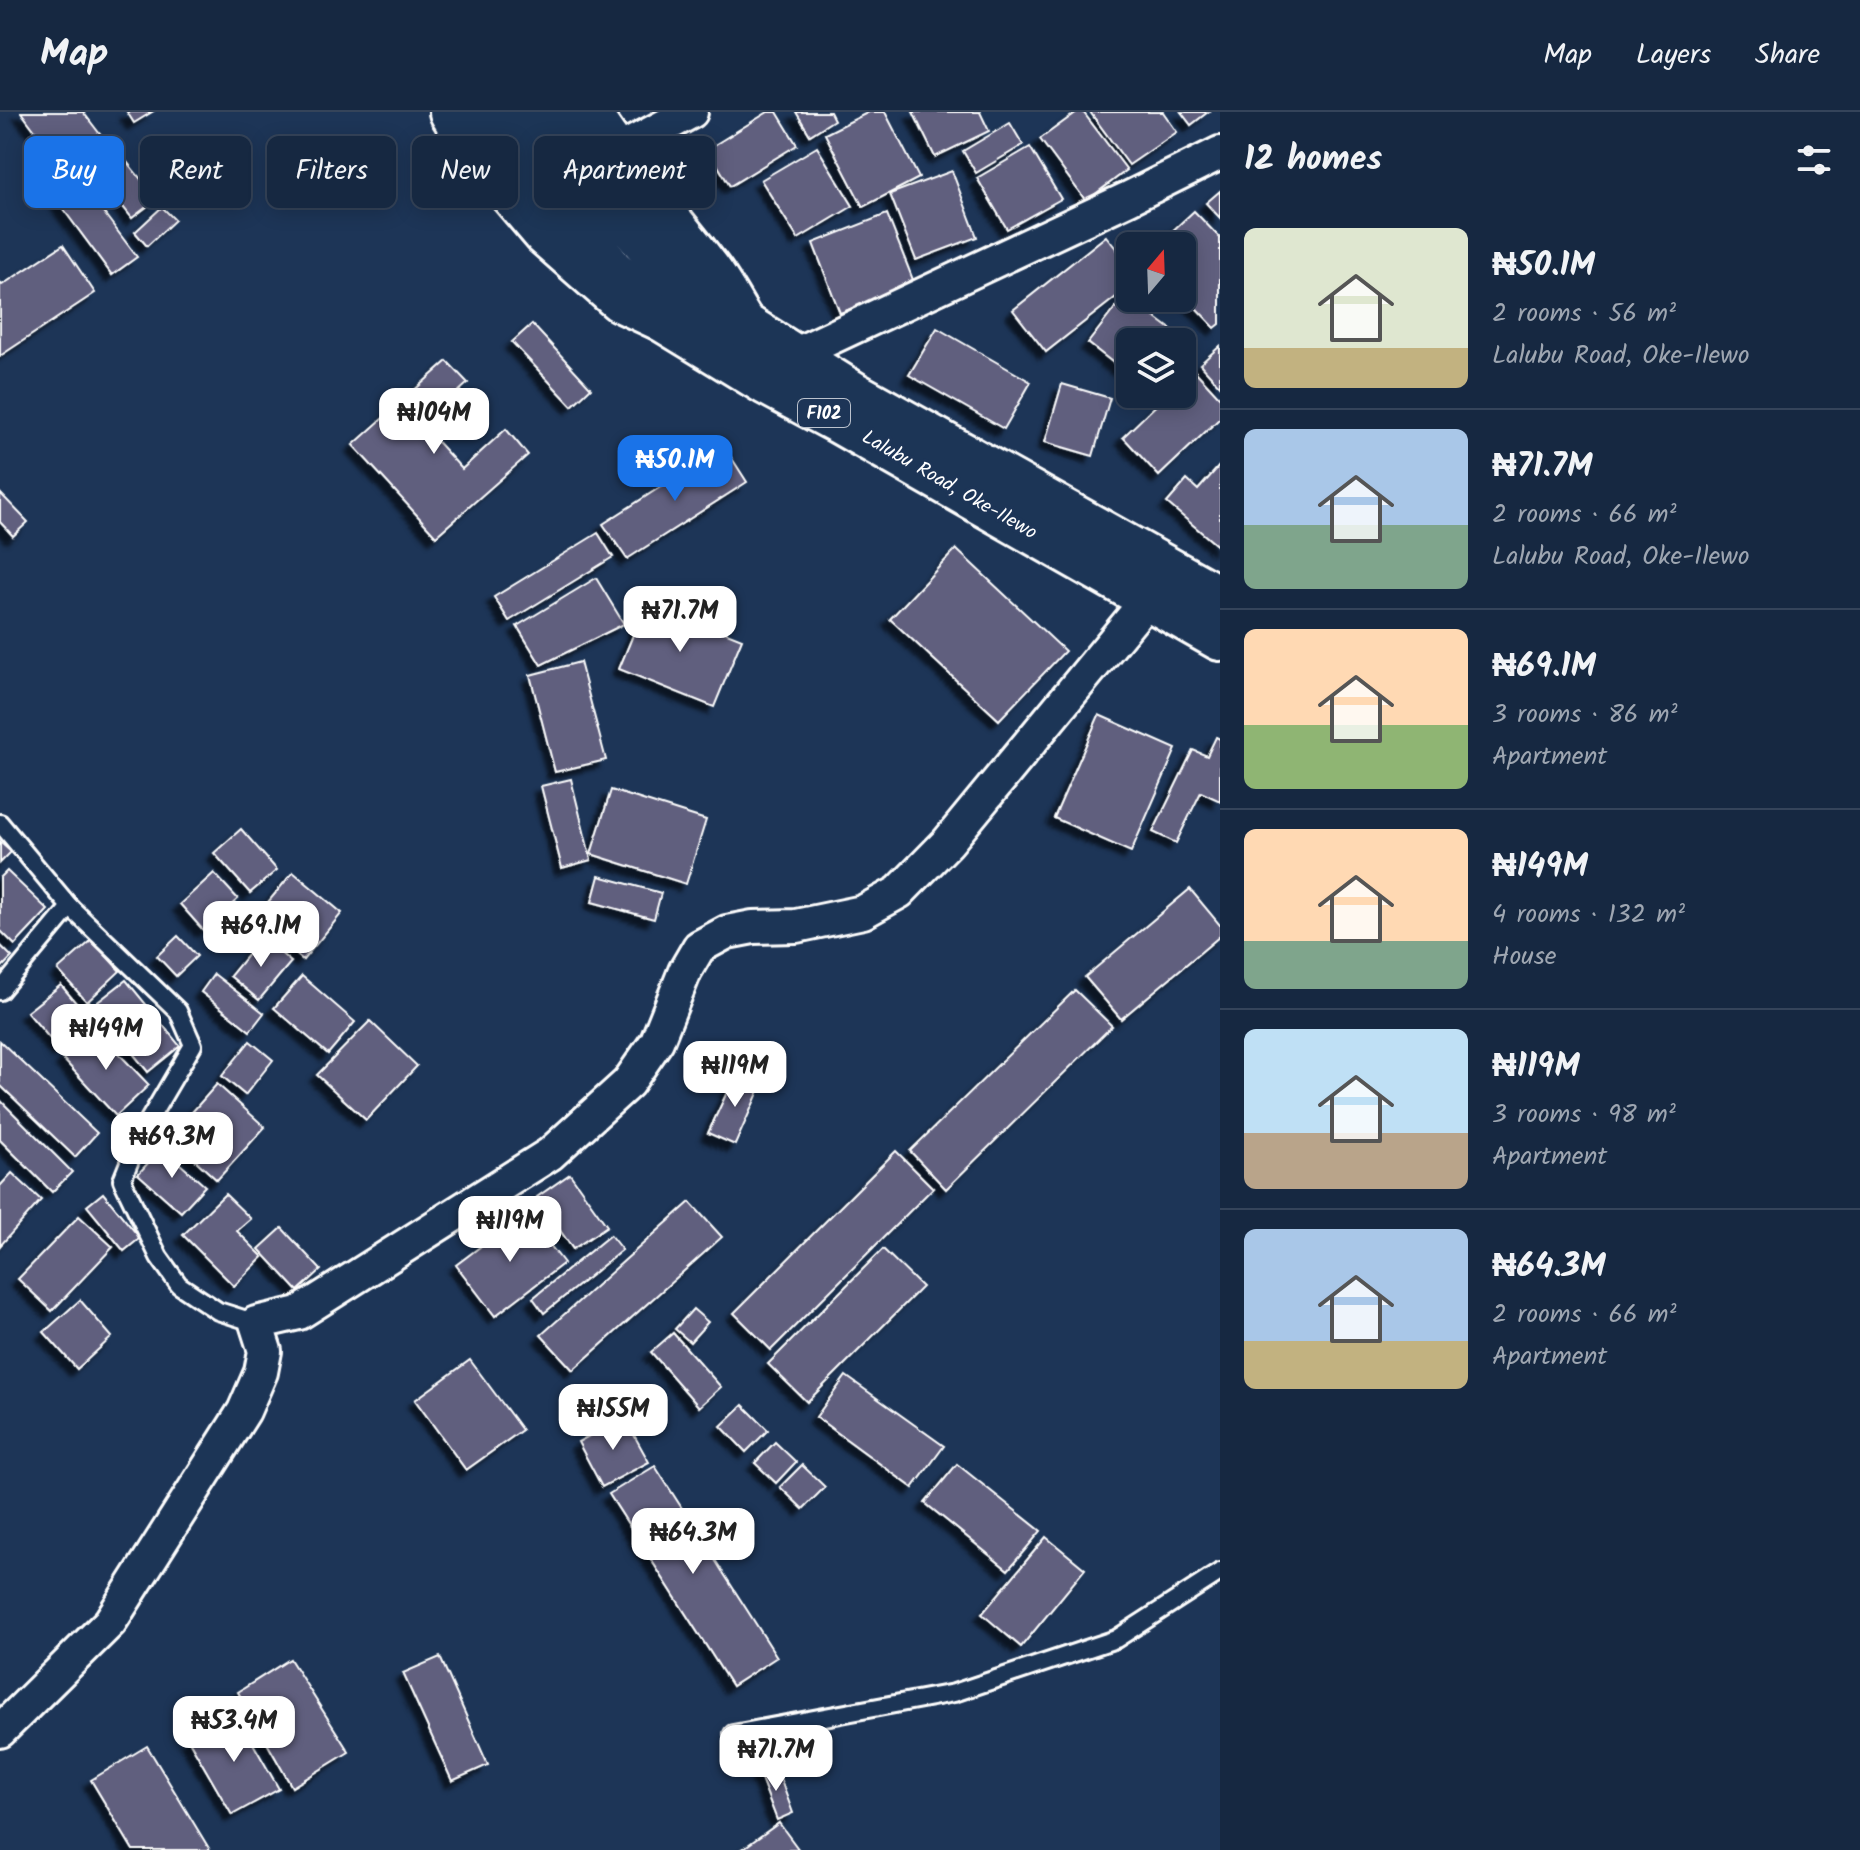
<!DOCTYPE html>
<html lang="en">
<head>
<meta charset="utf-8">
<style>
	:root { --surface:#162841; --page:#23344c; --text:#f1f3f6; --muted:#9ea6b1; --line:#35445a; --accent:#1a73e8 }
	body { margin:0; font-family:Kalam,sans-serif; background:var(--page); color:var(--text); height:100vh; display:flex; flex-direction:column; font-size:30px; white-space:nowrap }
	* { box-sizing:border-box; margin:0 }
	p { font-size:26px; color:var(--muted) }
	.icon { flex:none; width:44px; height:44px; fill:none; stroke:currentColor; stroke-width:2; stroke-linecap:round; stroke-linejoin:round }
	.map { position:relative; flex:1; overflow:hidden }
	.side { display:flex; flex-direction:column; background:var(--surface); width:640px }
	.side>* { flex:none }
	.top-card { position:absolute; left:24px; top:24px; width:760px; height:72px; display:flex; gap:16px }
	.needle { width:52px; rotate:19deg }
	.buttons { position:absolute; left:1116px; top:120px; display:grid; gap:16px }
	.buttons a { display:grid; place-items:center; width:80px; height:80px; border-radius:12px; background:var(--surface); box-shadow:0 4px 20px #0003,0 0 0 2px var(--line); font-size:40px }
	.price { position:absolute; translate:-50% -68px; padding:0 18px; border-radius:16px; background:#fff; color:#222; font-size:26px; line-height:52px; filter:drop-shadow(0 2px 4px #0008) }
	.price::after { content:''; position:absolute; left:50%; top:48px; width:24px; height:18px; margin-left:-12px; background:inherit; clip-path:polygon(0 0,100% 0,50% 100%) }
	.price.on { background:var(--accent); color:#fff }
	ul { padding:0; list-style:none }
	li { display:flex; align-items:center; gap:24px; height:200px; padding:0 24px }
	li+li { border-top:2px solid var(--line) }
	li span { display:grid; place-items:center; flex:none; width:224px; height:160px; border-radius:12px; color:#555 }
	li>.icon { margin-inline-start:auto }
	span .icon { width:96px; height:96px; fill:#fffc; stroke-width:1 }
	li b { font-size:34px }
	h2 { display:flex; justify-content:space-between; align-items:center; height:96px; padding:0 24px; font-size:34px }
	.pill { padding:0 28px; border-radius:12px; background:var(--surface); box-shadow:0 4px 20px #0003,0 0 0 2px var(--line); font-size:28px; line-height:72px }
	.pill.on { background:var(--accent); color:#fff }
	header { display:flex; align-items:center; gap:48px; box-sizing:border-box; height:112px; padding:0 40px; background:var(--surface); border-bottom:2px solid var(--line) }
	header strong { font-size:38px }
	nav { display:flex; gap:44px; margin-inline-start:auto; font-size:28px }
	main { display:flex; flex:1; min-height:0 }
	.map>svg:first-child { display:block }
	.building { fill:#605e7e; stroke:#fff; stroke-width:2; filter:url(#shadow) }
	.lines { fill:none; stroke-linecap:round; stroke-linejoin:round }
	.service-casing { stroke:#fff; stroke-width:22 }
	.minor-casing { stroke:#fff; stroke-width:38 }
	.primary-casing { stroke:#fff; stroke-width:50 }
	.trunk-casing { stroke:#fff; stroke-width:50 }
	.service { stroke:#1d3557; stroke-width:16 }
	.minor { stroke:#1d3557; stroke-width:32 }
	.primary { stroke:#1d3557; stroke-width:44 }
	.trunk { stroke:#1d3557; stroke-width:44 }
	.labels { text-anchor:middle; stroke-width:6; stroke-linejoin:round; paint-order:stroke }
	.shield { fill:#1d3557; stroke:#bbc2cd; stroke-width:2 }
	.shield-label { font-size:18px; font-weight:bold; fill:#fff }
	.street-label { font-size:20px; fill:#fff; stroke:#1d3557 }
</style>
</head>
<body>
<header>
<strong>Map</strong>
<nav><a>Map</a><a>Layers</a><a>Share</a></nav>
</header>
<main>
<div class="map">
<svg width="1220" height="1738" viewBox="0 0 1220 1738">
	<defs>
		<filter id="shadow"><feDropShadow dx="-7" dy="7" stdDeviation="2" flood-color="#0009"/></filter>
	</defs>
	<rect width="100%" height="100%" fill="#1d3557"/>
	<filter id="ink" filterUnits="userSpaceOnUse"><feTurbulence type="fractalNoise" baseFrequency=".0125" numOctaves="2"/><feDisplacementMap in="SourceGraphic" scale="16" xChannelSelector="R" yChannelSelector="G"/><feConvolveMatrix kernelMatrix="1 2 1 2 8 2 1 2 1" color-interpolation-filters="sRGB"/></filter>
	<g filter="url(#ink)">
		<g class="building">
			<path d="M21 0H83L106 30 66 60Z"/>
			<path d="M127 0H152L134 11Z"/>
			<path d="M768 0H777L797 33 730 74 708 37Z"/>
			<path d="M796 0H830L834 8 810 23Z"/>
			<path d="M869 0H885L919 66 863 95 825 22Z"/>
			<path d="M913 0H980L989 19 935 45Z"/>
			<path d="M1077 0H1083L1127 58 1086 89 1040 27Z"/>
			<path d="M1090 0H1163L1177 20 1129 53Z"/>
			<path d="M1181 0H1208L1191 13Z"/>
			<path d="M1010 11 1023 33 976 61 963 39Z"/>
			<path d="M114 34 157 87 132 106 90 53Z"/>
			<path d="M817 35 853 94 798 127 761 68Z"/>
			<path d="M1030 35 1061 87 1007 117 977 66Z"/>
			<path d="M952 59 977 125 916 148 890 82Z"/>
			<path d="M82 72 137 145 112 163 58 90Z"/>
			<path d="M1220 79V106L1206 91Z"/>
			<path d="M162 95 175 108 147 134 135 120Z"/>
			<path d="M1194 99 1220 126V212L1215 216 1182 181V134H1156Z"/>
			<path d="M887 102 915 173 840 201 813 131Z"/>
			<path d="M1106 124 1130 154V174L1046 240 1013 198Z"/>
			<path d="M63 133 95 181 0 244V171L2 173Z"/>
			<path d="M1125 183 1180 224 1175 230H1130V264L1088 231Z"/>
			<path d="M532 212 591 276 572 294 512 230Z"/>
			<path d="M937 216 1031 270 1004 317 909 263Z"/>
			<path d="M1220 234V274L1200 252Z"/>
			<path d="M447 249 468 271 422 313 462 357 506 317 528 343 436 424 353 333Z"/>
			<path d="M1194 258 1220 286V306L1159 364 1123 325 1168 282H1182V269Z"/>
			<path d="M1062 272 1110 286 1093 344 1045 330Z"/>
			<path d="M724 334 747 370 627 447 603 412Z"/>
			<path d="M1220 353V436L1167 391 1187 368 1198 378Z"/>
			<path d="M0 381 28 410 13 424 0 410Z"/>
			<path d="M598 421 613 445 509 509 494 485Z"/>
			<path d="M956 437 1065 539 999 608 890 507Z"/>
			<path d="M596 466 624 512 541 553 517 514Z"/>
			<path d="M647 489 742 527 714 595 619 557Z"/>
			<path d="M580 550 606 648 555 660 530 563Z"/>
			<path d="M1099 603 1176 637 1131 740 1054 706Z"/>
			<path d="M1216 625 1220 627V689L1201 680 1176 731 1153 720 1193 638 1207 644Z"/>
			<path d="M571 667 591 748 562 756 541 674Z"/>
			<path d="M611 678 706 708 686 772 591 742Z"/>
			<path d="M241 717 277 758 250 781 214 741Z"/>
			<path d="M0 730 11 740 0 751Z"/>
			<path d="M7 759 48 798 15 833 0 818V766Z"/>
			<path d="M293 760 342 801 303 848 254 807Z"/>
			<path d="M214 761 238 787 203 818 180 792Z"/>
			<path d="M599 764 661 781 654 807 592 790Z"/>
			<path d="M1190 777 1220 813V824L1121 907 1085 865Z"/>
			<path d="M178 824 197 844 176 864 157 844Z"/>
			<path d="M262 825 291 850 259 888 230 864Z"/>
			<path d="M92 828 120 859 87 890 58 858Z"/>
			<path d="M0 833 12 845 0 857Z"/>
			<path d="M214 862 264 901 250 919 201 880Z"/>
			<path d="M302 864 355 910 328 942 274 896Z"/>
			<path d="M126 868 180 934 148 960 94 893Z"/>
			<path d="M61 873 92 910 59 937 27 900Z"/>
			<path d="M1075 878 1112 914 946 1077 910 1039Z"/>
			<path d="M370 909 417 954 366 1008 317 963Z"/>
			<path d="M95 917 149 973 116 1004 63 947Z"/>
			<path d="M0 929 97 1021 75 1045 0 973Z"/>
			<path d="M250 929 273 948 245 983 222 964Z"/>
			<path d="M736 961 762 972 735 1033 708 1021Z"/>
			<path d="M217 972 265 1015 217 1068 170 1025Z"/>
			<path d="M0 988 72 1060 52 1080 0 1028Z"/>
			<path d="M162 1036 205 1074 181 1100 138 1062Z"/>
			<path d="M896 1039 933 1076 771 1238 734 1201Z"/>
			<path d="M12 1061 41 1088 0 1134V1074Z"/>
			<path d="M570 1062 607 1114 573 1137 537 1085Z"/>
			<path d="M103 1081 140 1126 124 1139 87 1094Z"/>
			<path d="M225 1082 251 1107 237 1119 263 1145 234 1174 183 1123Z"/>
			<path d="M690 1090 722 1125 573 1258 541 1223Z"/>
			<path d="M525 1101 564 1151 495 1204 456 1153Z"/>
			<path d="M79 1104 113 1135 52 1199 18 1167Z"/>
			<path d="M282 1116 321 1158 298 1179 259 1137Z"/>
			<path d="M610 1123 622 1138 544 1201 533 1186Z"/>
			<path d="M883 1137 922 1175 807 1290 768 1252Z"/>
			<path d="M80 1188 112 1225 77 1257 44 1220Z"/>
			<path d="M693 1197 708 1210 690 1230 675 1217Z"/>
			<path d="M673 1221 721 1275 699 1295 651 1240Z"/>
			<path d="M470 1248 522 1318 466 1358 415 1288Z"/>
			<path d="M846 1264 944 1334 913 1376 816 1305Z"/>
			<path d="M743 1293 768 1318 746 1340 721 1314Z"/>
			<path d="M624 1305 649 1350 602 1375 578 1330Z"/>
			<path d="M775 1330 796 1350 776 1371 755 1351Z"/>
			<path d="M957 1352 1041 1419 1008 1458 925 1391Z"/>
			<path d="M802 1353 825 1375 803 1397 780 1375Z"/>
			<path d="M655 1354 777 1545 732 1574 609 1382Z"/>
			<path d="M1046 1425 1085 1457 1021 1535 982 1502Z"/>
			<path d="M440 1545 488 1653 452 1669 403 1561Z"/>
			<path d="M290 1547 349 1640 292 1675 238 1580Z"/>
			<path d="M235 1600 279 1677 232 1703 188 1627Z"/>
			<path d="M147 1634 210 1738H133L91 1668Z"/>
			<path d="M776 1655 793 1701 777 1708 759 1661Z"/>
			<path d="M779 1711 799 1738H741Z"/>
		</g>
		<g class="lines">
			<g class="service-casing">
				<g id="service">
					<path d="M0 711 70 795 178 899 193 933 140 1023 122 1068 159 1145 179 1173 218 1199 256 1211"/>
					<path d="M0 879 70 795"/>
					<path d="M733 1622 954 1581 1116 1527 1220 1460"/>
				</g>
			</g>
			<g class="minor-casing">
				<g id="minor">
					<path d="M614 41 691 0"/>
					<path d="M792 244 1129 86 1220 41"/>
					<path d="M0 1619 110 1510 244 1299 261 1260 265 1239 256 1211 299 1201 550 1042 628 971 657 929 685 859 699 835 727 820 753 815 796 814 863 800 899 780 948 730 1149 486"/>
				</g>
			</g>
			<g class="primary-casing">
				<g id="primary">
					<path d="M494 0 540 67 611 158 644 187 661 206 766 270 839 309 1220 526"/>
					<path d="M541 0 561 29 603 82 689 179 853 282 1220 487"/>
				</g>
			</g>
			<g class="trunk-casing">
				<g id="trunk">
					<path d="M452 0 477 41 546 122 620 187 661 206"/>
					<path d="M587 0C621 55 666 102 705 154 719 171 730 193 742 212"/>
				</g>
			</g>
			<use href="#service" class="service"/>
			<use href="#minor" class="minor"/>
			<use href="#primary" class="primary"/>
			<use href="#trunk" class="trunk"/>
		</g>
	</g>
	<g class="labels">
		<rect class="shield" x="798" y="287" width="52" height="28" rx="6"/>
		<g class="shield-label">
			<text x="824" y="307">F102</text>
		</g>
		<g class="street-label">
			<text transform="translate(950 372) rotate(30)" y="7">Lalubu Road, Oke-Ilewo</text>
		</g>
	</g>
</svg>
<div class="buttons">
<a><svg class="needle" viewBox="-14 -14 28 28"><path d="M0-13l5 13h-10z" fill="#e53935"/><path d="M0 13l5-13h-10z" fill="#9ea6b1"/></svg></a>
<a><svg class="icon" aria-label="layers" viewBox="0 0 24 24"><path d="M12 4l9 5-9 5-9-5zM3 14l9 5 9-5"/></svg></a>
</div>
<b class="price" style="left:434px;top:344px">₦104M</b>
<b class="price on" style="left:675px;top:391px">₦50.1M</b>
<b class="price" style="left:680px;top:542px">₦71.7M</b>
<b class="price" style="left:261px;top:857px">₦69.1M</b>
<b class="price" style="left:106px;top:960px">₦149M</b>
<b class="price" style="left:735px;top:997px">₦119M</b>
<b class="price" style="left:172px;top:1068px">₦69.3M</b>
<b class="price" style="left:510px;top:1152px">₦119M</b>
<b class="price" style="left:613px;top:1340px">₦155M</b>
<b class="price" style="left:693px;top:1464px">₦64.3M</b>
<b class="price" style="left:234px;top:1652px">₦53.4M</b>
<b class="price" style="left:776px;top:1681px">₦71.7M</b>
<div class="top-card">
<a class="pill on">Buy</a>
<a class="pill">Rent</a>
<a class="pill">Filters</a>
<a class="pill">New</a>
<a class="pill">Apartment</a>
</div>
</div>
<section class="side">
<h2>12 homes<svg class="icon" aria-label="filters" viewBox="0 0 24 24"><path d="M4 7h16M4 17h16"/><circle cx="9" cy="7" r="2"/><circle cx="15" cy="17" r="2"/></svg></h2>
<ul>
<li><span style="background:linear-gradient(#dfe7d0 75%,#c2b280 0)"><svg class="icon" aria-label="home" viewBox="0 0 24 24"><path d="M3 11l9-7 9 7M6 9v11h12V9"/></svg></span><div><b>₦50.1M</b><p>2 rooms · 56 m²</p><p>Lalubu Road, Oke-Ilewo</p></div></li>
<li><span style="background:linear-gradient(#a9c7e8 60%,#7fa58c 0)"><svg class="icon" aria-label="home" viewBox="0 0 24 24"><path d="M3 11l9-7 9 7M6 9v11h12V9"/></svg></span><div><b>₦71.7M</b><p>2 rooms · 66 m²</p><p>Lalubu Road, Oke-Ilewo</p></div></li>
<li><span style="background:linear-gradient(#ffd9b3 60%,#8fb573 0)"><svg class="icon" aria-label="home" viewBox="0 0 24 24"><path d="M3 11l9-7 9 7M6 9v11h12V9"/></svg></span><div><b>₦69.1M</b><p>3 rooms · 86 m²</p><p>Apartment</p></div></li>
<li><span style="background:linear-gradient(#ffd9b3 70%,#7fa58c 0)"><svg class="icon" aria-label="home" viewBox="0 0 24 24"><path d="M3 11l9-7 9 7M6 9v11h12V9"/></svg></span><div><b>₦149M</b><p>4 rooms · 132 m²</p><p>House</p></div></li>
<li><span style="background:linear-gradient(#bfe0f5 65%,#b9a48a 0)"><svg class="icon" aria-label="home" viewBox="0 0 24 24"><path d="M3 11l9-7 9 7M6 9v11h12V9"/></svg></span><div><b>₦119M</b><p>3 rooms · 98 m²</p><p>Apartment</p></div></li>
<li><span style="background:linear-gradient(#a9c7e8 70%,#c2b280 0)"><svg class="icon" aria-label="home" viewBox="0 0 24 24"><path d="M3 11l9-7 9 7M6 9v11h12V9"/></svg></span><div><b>₦64.3M</b><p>2 rooms · 66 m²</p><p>Apartment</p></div></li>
</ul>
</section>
</main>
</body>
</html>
